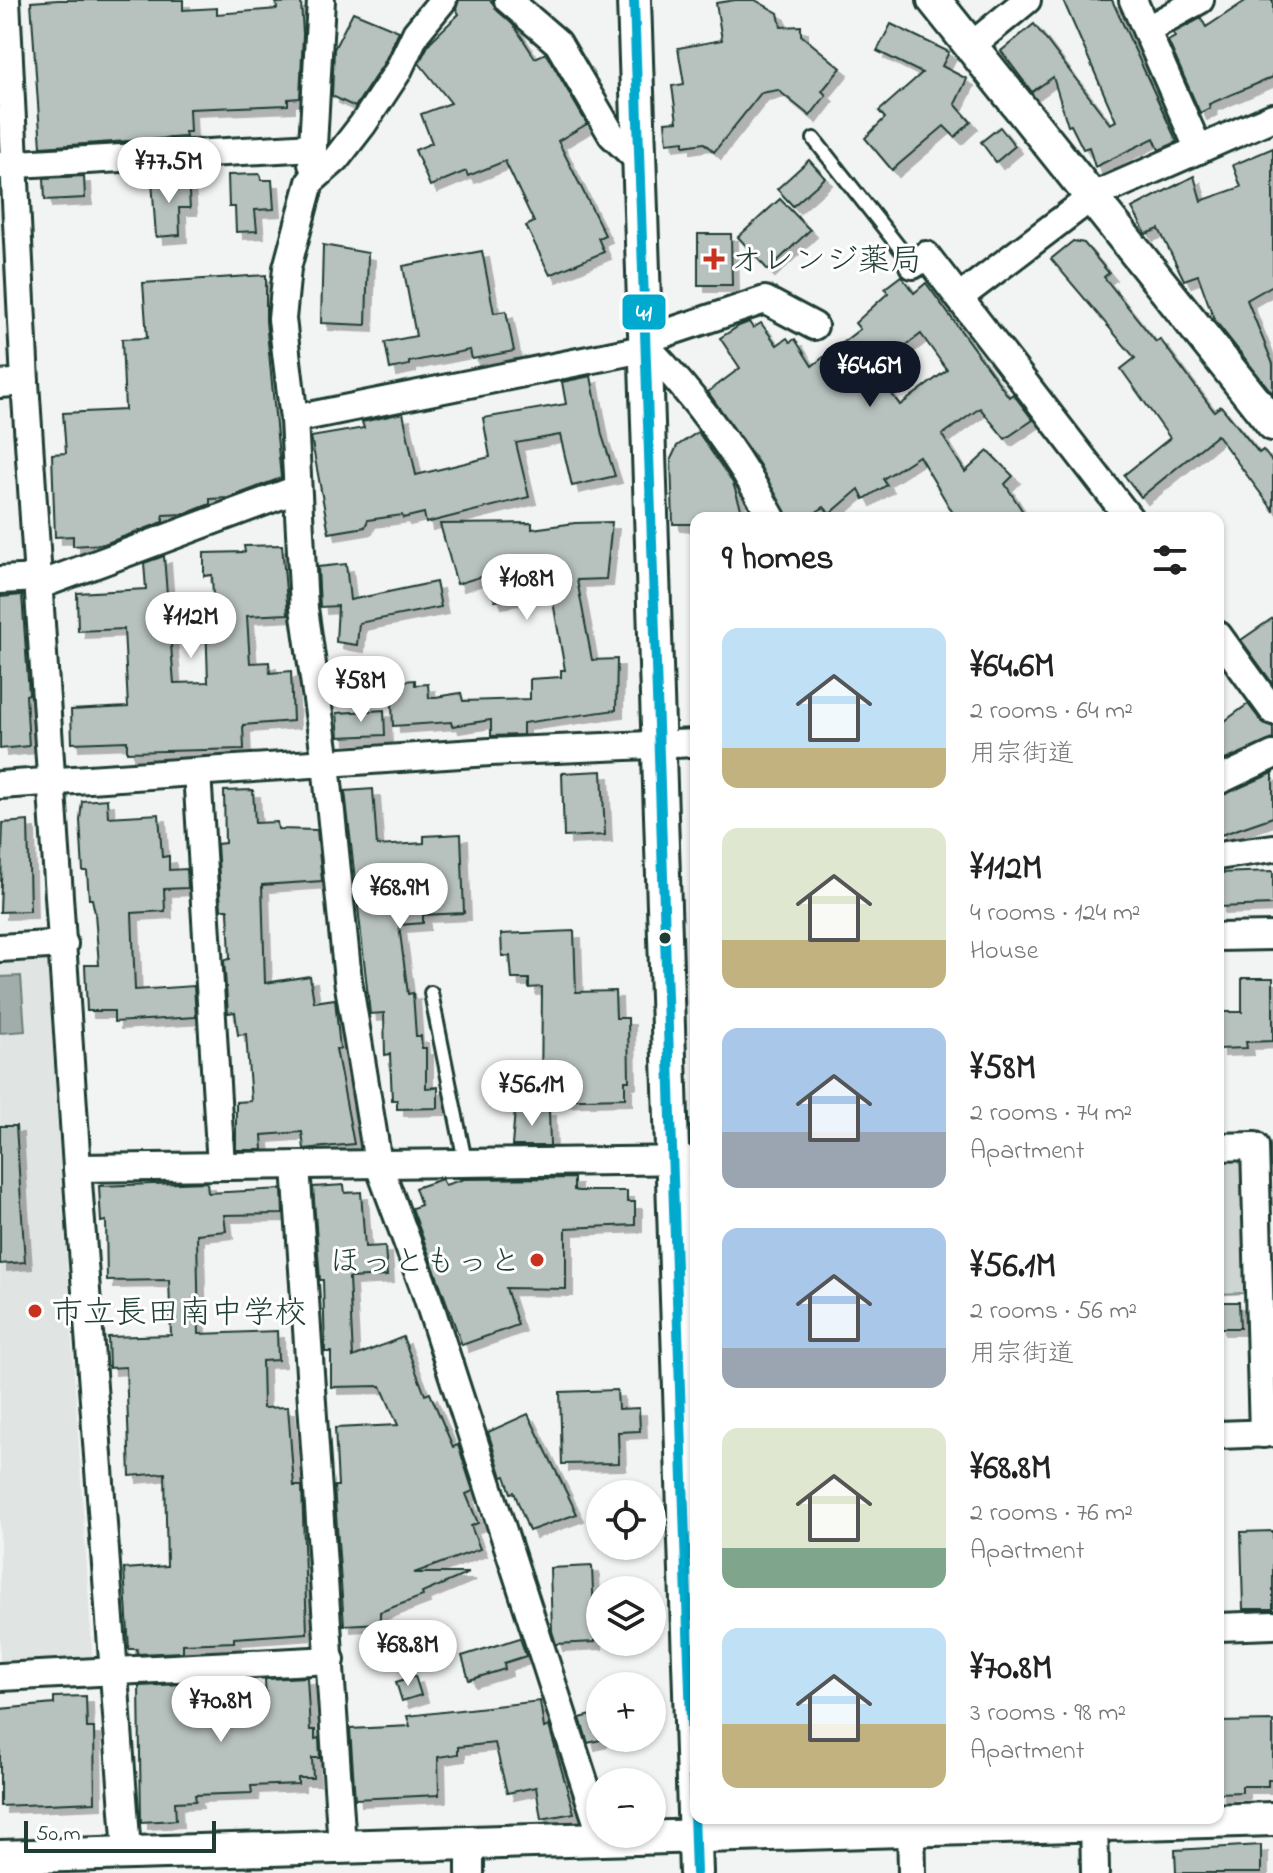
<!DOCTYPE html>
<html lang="en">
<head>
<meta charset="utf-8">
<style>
	:root { --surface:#fff; --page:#f6f6f6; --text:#222; --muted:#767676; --accent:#111827 }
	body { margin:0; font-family:"Indie Flower","Klee One",sans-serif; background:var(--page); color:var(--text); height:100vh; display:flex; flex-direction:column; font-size:30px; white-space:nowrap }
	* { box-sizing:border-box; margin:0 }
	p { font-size:26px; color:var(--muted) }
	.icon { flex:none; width:44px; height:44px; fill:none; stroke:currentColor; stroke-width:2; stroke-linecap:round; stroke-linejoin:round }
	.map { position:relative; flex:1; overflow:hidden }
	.sheet { position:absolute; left:690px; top:512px; width:534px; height:1312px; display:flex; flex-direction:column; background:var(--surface); border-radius:16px; box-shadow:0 2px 6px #0004 }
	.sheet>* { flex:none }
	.controls { position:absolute; left:586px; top:1480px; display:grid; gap:16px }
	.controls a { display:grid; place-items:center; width:80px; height:80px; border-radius:50%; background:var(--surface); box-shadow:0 2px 6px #0004; font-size:40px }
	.scale { position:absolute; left:24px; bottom:20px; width:192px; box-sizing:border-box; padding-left:8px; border:4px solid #1f3d34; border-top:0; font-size:22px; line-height:28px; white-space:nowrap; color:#1f3d34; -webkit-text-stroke:6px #fff; paint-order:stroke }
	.price { position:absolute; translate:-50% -68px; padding:0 18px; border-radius:28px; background:#fff; color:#222; font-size:26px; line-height:52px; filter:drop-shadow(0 2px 4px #0008) }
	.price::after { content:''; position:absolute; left:50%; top:48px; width:24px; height:18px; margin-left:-12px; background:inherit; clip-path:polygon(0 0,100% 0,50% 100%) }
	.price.selected { background:var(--accent); color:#fff }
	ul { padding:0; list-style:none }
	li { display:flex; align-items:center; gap:24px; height:200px; padding:0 32px }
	li span { display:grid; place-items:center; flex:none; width:224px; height:160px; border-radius:16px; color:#555 }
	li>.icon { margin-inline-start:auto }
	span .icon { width:96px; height:96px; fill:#fffc; stroke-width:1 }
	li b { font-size:34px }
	h2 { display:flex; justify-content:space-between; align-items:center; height:96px; padding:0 32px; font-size:34px }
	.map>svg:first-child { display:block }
	.built { fill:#e0e4e3 }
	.green { fill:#ced5d3; stroke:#768984; stroke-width:2 }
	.water { fill:#a1adaa; stroke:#6d807b; stroke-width:2 }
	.building { fill:#b7c1bd; stroke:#1f3d34; stroke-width:2; fill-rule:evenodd; filter:url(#shadow) }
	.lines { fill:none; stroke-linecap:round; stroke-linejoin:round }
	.service-casing { stroke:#1f3d34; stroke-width:18 }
	.minor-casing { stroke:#1f3d34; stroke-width:32 }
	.tertiary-casing { stroke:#1f3d34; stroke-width:38 }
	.service { stroke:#fff; stroke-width:12 }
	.minor { stroke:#fff; stroke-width:26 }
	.tertiary { stroke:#fff; stroke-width:32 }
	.bus-1-casing { stroke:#fff; stroke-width:16 }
	.bus-1 { stroke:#00a9ce; stroke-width:10 }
	.poi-dot { fill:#c8321e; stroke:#fff; stroke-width:3 }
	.bus-dot { fill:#1f3d34; stroke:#fff; stroke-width:3 }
	.labels { text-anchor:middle; stroke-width:6; stroke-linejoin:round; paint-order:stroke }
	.poi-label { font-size:32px; fill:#1f3d34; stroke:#fff; text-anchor:start }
	.line-badge { stroke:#fff; stroke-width:3 }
	.badge-label { font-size:22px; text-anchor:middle; font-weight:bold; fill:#fff }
</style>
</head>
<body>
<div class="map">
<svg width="1273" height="1873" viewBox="0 0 1273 1873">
	<defs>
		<filter id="shadow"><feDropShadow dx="7" dy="7" stdDeviation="0" flood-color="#0004"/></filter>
	</defs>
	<rect width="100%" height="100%" fill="#f2f3f3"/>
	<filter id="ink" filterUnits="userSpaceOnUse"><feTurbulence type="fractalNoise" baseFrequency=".0125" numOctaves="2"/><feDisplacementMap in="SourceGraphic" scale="16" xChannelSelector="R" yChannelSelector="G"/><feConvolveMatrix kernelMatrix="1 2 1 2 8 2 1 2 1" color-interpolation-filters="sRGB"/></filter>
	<g filter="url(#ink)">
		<path class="built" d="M47 955 93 1665 0 1669V958Z"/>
		<path class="green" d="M1241 1156 1246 1293 1218 1294V1157Z"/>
		<path class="water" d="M21 976 25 1031 0 1033V977Z"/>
		<g class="building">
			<path d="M58 0H183V10L217 8V14L277 9 276 3 301 2 303 34 300 98 288 99V105L189 109 190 132H185L186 137 41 147 31 2Z"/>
			<path d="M459 0H490L515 27 535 58 546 53 587 124 558 141 605 235 598 238 604 252 550 275 526 226 534 222 505 161 468 176 466 171 430 186 415 150 432 143 421 114 451 103 419 63 430 42 459 14 456 9Z"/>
			<path d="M735 0H755L778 13 781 27 801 26V35L841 68 822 91 826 95 810 116 778 90 761 93 714 152 704 143 684 146V141L667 143 665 122 677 121 672 86 684 84 678 48 722 40 716 3Z"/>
			<path d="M1063 0H1112L1177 142 1159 150 1154 138 1095 167 1089 147 1083 149 1071 125 1068 126 1053 77 1032 92 1001 51 1034 24 1110 124 1116 121Z"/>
			<path d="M1247 0H1273V77L1209 104 1210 108 1200 113 1168 41 1175 37 1173 33 1201 18 1206 27Z"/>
			<path d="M353 12 399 31 384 63 355 107 332 96 334 49Z"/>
			<path d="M891 24 949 52 942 66 967 79 955 104 971 122 955 137 944 126 892 170 865 138 885 118 879 111 922 73 877 51Z"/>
			<path d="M1000 127 1015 146 996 162 981 142Z"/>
			<path d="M1273 148V285L1247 300 1273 364V394L1214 319 1198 275 1184 280 1159 229 1146 234 1132 208 1194 176 1201 201 1241 187 1233 165Z"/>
			<path d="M809 160 825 178 793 206 777 189Z"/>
			<path d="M260 174 261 180H272L274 209 255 210 257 231 236 232 235 207H229L228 175Z"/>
			<path d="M84 176 85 198 45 200 44 178Z"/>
			<path d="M188 179 190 208H179L180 235 156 237 152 180Z"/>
			<path d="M780 199 810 230 768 270 738 237Z"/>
			<path d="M698 234H731L732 285H698Z"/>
			<path d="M1073 241 1084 243 1109 273 1104 277 1156 342 1160 339 1214 411 1221 406 1259 453 1263 450 1273 463V510L1217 435 1141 497 1124 475 1170 438 1121 369 1135 358 1051 259Z"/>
			<path d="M323 245 368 253 366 325 321 323Z"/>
			<path d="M482 251 494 313 506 311 514 351 472 359 470 350 409 362V365L390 369 385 342 416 336 403 266Z"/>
			<path d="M266 275V321L281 478 228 498 210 499V504L185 514 163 515V522L104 544 73 546V536L55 537 52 454 66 453 63 413 125 410 122 339 147 338 143 283Z"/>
			<path d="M901 276 914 293 926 283 1009 397 1013 394 1033 420 1005 439 980 408 942 435 965 472 988 451 1013 476 1005 484 1027 518H956L919 456 883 479 887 485 864 499 859 489 830 514 824 507 807 518H788L759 464 708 392 740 368 720 338 739 326 749 322 753 328 761 323 777 345 787 338 790 342 795 339 812 366 860 329 855 323 888 293 885 288ZM921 334 947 370 900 405 874 370Z"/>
			<path d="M591 376 602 435 615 476 572 486 560 435 516 443 529 497 426 523 424 513 403 518 402 515 368 520 365 527 329 533 311 437 364 428 362 422 403 413 416 475 490 457 483 418 566 404 562 382Z"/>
			<path d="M698 432 733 483 744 518H696V524H673L671 459 677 446Z"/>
			<path d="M612 522 606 579 577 580 592 660 617 659 616 710 523 723V735L491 736V720L452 726 451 722 393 726 391 682 415 680V685L428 684 429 698 461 693 463 701 530 699V679L561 677V670H565L551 590 495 601 486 575 457 584 440 524 532 523V529L575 523Z"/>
			<path d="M282 545 288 614 247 616 250 663 269 662 270 673 291 671 293 721 243 725 244 749 127 752V741L72 743 71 710 128 707 124 629 78 631 77 593 146 589 144 563 164 556 174 683 208 682 206 620 214 619 212 575 204 576V553L245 552 244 546Z"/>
			<path d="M346 564 350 600 436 582 441 607 359 623 357 645 336 642 338 606 320 607 318 567Z"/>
			<path d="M22 595 29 694 26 695 29 746 0 749V597Z"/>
			<path d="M1273 618V684L1241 640Z"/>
			<path d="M1248 704 1261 721 1273 727V739L1218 763V726Z"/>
			<path d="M384 710 385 735 339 737 337 713Z"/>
			<path d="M602 771 605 835 564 837 562 773Z"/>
			<path d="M1273 773V817L1218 836V797Z"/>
			<path d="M373 789 377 846 424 843V836L461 834 464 913 423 915V923L399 925 408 994 413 993 416 1036H421L422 1048H426V1088L438 1087V1108L397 1109V1100H392L390 1054 385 1055 384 1013 370 1014 345 791Z"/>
			<path d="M253 790 255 823 277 822 278 829 317 830 322 881 262 885 265 983 310 976 314 1002 335 999 340 1049H336L354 1144 304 1149 302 1132 262 1135 263 1150H236V1102L251 1101 246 1034 238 1035 235 1012 228 1013 224 960 230 959 228 909H221L217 844 225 843 224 791Z"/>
			<path d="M107 799 108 817 159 814 162 857 169 856V870L187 869 188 888 164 889 165 911 132 913 135 990 194 986 196 1017 114 1022V1011H87L85 965H99L95 913 92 899H89L87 871H83L80 820 82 801Z"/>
			<path d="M28 821 30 911 0 912 3 823Z"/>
			<path d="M1273 871V905L1218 907V873Z"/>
			<path d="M574 931 576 992 615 991 616 1018H628L629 1081H625V1098L541 1100 542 987 529 988V979H512L510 956H502L501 934Z"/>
			<path d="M1242 978H1273V1041L1246 1042 1247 1048 1218 1049V1012H1242Z"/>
			<path d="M549 1109 550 1146H512L515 1110Z"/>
			<path d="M0 1126H16L25 1262 0 1264Z"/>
			<path d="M574 1178V1190L578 1191H627V1202H635V1225L566 1228V1289L506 1288 518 1325 462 1345 412 1208 421 1205 415 1188 442 1179 445 1185 464 1179Z"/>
			<path d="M207 1182 208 1193 282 1189 283 1214 224 1215 226 1231 197 1234 199 1334 277 1331 278 1360 262 1361 263 1408 288 1407 294 1486H302L307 1633 234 1638V1642L183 1644V1652L138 1654 137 1649H129L124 1569 167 1566 165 1473 130 1476 126 1367 109 1368 108 1337 171 1335 169 1280 107 1281 106 1221 101 1222 99 1186Z"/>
			<path d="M344 1185 345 1193 361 1192 365 1247 385 1246 387 1276 349 1278 353 1357 403 1337 425 1395 430 1393 453 1447 458 1445 473 1491 466 1494 478 1523 471 1526 480 1549 414 1573H469L422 1593 423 1596 380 1612V1623L344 1625 334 1486H338L335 1428 398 1425 381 1386 331 1387V1352H325L323 1280H320L313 1187Z"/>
			<path d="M1218 1302H1239L1240 1328H1218Z"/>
			<path d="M617 1390 618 1409 639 1408 640 1431 618 1432 619 1463 562 1464 560 1392Z"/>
			<path d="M528 1414 577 1514 529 1531 514 1492 511 1493 505 1476 502 1477 488 1432Z"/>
			<path d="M1273 1531V1609H1243L1241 1532Z"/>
			<path d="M592 1566 595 1642 556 1644 552 1631 550 1568Z"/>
			<path d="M520 1638 526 1656 504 1663 505 1669 469 1680 462 1656Z"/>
			<path d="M415 1676 421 1695 402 1701 396 1682Z"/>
			<path d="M307 1677 310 1730H315V1739L319 1738 320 1758H312L313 1778H298V1784L251 1786 252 1793 195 1795 196 1801 175 1802 176 1820 141 1822 139 1686 184 1684V1702L266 1699 265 1679Z"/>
			<path d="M86 1696 87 1728H94L95 1802 0 1806V1709L54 1704V1697Z"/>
			<path d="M540 1701 544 1728 549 1726 574 1813 541 1819 536 1787 507 1793 495 1743 458 1747V1754L438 1757 439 1795 355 1799 350 1729 410 1726 407 1716Z"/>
			<path d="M600 1713V1740L588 1743 580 1718Z"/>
			<path d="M1273 1721V1780H1268V1786H1242V1792L1218 1793V1722Z"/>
			<path d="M1261 1845V1873H1176L1175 1850Z"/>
		</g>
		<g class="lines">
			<g class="service-casing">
				<g id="service">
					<path d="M814 139 913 265"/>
					<path d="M431 993 465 1161"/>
				</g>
			</g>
			<g class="minor-casing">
				<g id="minor">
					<path d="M6 0 25 382 77 1168 127 1852"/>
					<path d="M443 0 416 33 398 71 363 124 336 159 310 182 287 268 282 319 294 419 304 608 326 763 348 980 378 1163 426 1293 600 1831"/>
					<path d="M508 0 558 43 612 135 641 163"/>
					<path d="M1133 0 1199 150"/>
					<path d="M1146 30 1200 0"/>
					<path d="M971 46 1027 0"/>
					<path d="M312 164 321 0"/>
					<path d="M0 165 313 147"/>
					<path d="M913 265 926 255 1129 518"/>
					<path d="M960 297 1093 196 1273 117"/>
					<path d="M648 339 765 300 814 326"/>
					<path d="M0 384 25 382"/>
					<path d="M294 419 648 348C698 400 738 455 772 518"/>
					<path d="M0 580 39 578"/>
					<path d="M40 585 295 490"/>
					<path d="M1218 635 1273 711"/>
					<path d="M197 772 221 1166"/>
					<path d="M1218 781 1273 755"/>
					<path d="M0 785 490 752 696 743"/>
					<path d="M1218 856 1273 848"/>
					<path d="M1218 937 1273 936"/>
					<path d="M0 948 64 944"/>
					<path d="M1218 1147 1255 1146 1263 1434"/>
					<path d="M296 1166 342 1846"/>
					<path d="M77 1168 696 1160"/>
					<path d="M1218 1435 1273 1433"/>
					<path d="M1218 1627 1273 1625"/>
					<path d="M0 1677 331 1660"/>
					<path d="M911 1818 912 1873"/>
					<path d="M1094 1818 1095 1873"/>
					<path d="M470 1843V1873"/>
				</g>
			</g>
			<g class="tertiary-casing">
				<g id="tertiary">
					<path d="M634 0 696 1873"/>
					<path d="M934 0 1273 424"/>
					<path d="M0 1857 1273 1819"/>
				</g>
			</g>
			<use href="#service" class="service"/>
			<use href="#minor" class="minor"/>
			<use href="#tertiary" class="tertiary"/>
			<g class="bus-1-casing">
				<path id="bus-1" d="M634 0 696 1873"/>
			</g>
			<use href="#bus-1" class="bus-1"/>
		</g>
	</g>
	<g class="poi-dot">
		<path d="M710 247h8v8h8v8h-8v8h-8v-8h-8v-8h8z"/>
		<circle cx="537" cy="1260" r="8"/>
		<circle cx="35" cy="1311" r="8"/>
	</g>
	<circle class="bus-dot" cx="665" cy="938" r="7"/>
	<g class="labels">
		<g class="poi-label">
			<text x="730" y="270">オレンジ薬局</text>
			<text x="521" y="1271" text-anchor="end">ほっともっと</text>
			<text x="51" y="1322">市立長田南中学校</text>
		</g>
	</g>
	<rect class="line-badge" x="621" y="293" width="46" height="38" rx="8" fill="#00a9ce"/>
	<g class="badge-label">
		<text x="644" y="320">41</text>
	</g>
</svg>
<div class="controls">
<a><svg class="icon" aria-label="locate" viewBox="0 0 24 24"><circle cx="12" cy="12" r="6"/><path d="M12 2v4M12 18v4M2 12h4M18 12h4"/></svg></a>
<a><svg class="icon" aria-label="layers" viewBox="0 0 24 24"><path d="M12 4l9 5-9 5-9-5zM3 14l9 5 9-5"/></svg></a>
<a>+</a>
<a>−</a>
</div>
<div class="scale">50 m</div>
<b class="price" style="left:169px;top:205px">¥77.5M</b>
<b class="price selected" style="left:870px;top:409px">¥64.6M</b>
<b class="price" style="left:527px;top:622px">¥108M</b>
<b class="price" style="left:191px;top:660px">¥112M</b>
<b class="price" style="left:361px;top:724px">¥58M</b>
<b class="price" style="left:400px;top:931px">¥68.9M</b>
<b class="price" style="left:532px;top:1128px">¥56.1M</b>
<b class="price" style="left:408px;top:1688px">¥68.8M</b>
<b class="price" style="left:221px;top:1744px">¥70.8M</b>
<section class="sheet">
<h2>9 homes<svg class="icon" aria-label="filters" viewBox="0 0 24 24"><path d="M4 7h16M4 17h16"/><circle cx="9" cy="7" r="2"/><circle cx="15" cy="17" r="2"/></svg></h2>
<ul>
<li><span style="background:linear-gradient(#bfe0f5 75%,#c2b280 0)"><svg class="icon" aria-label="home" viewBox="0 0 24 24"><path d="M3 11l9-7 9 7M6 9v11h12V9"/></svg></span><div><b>¥64.6M</b><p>2 rooms · 64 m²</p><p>用宗街道</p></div></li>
<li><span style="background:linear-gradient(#dfe7d0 70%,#c2b280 0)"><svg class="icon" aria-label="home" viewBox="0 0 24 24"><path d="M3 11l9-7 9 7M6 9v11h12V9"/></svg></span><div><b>¥112M</b><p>4 rooms · 124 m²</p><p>House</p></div></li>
<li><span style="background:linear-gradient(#a9c7e8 65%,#9aa5b1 0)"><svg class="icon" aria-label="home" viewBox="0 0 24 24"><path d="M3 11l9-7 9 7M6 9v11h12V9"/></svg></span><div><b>¥58M</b><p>2 rooms · 74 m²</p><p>Apartment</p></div></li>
<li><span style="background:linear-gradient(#a9c7e8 75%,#9aa5b1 0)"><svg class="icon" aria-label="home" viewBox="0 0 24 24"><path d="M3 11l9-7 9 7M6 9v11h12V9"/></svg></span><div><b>¥56.1M</b><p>2 rooms · 56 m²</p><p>用宗街道</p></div></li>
<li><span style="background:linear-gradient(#dfe7d0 75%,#7fa58c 0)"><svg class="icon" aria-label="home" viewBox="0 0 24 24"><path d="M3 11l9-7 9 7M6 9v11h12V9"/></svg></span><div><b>¥68.8M</b><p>2 rooms · 76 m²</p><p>Apartment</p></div></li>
<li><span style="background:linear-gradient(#bfe0f5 60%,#c2b280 0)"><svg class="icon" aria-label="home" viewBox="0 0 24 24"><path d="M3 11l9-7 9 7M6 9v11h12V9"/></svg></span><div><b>¥70.8M</b><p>3 rooms · 98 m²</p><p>Apartment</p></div></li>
</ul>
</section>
</div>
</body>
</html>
